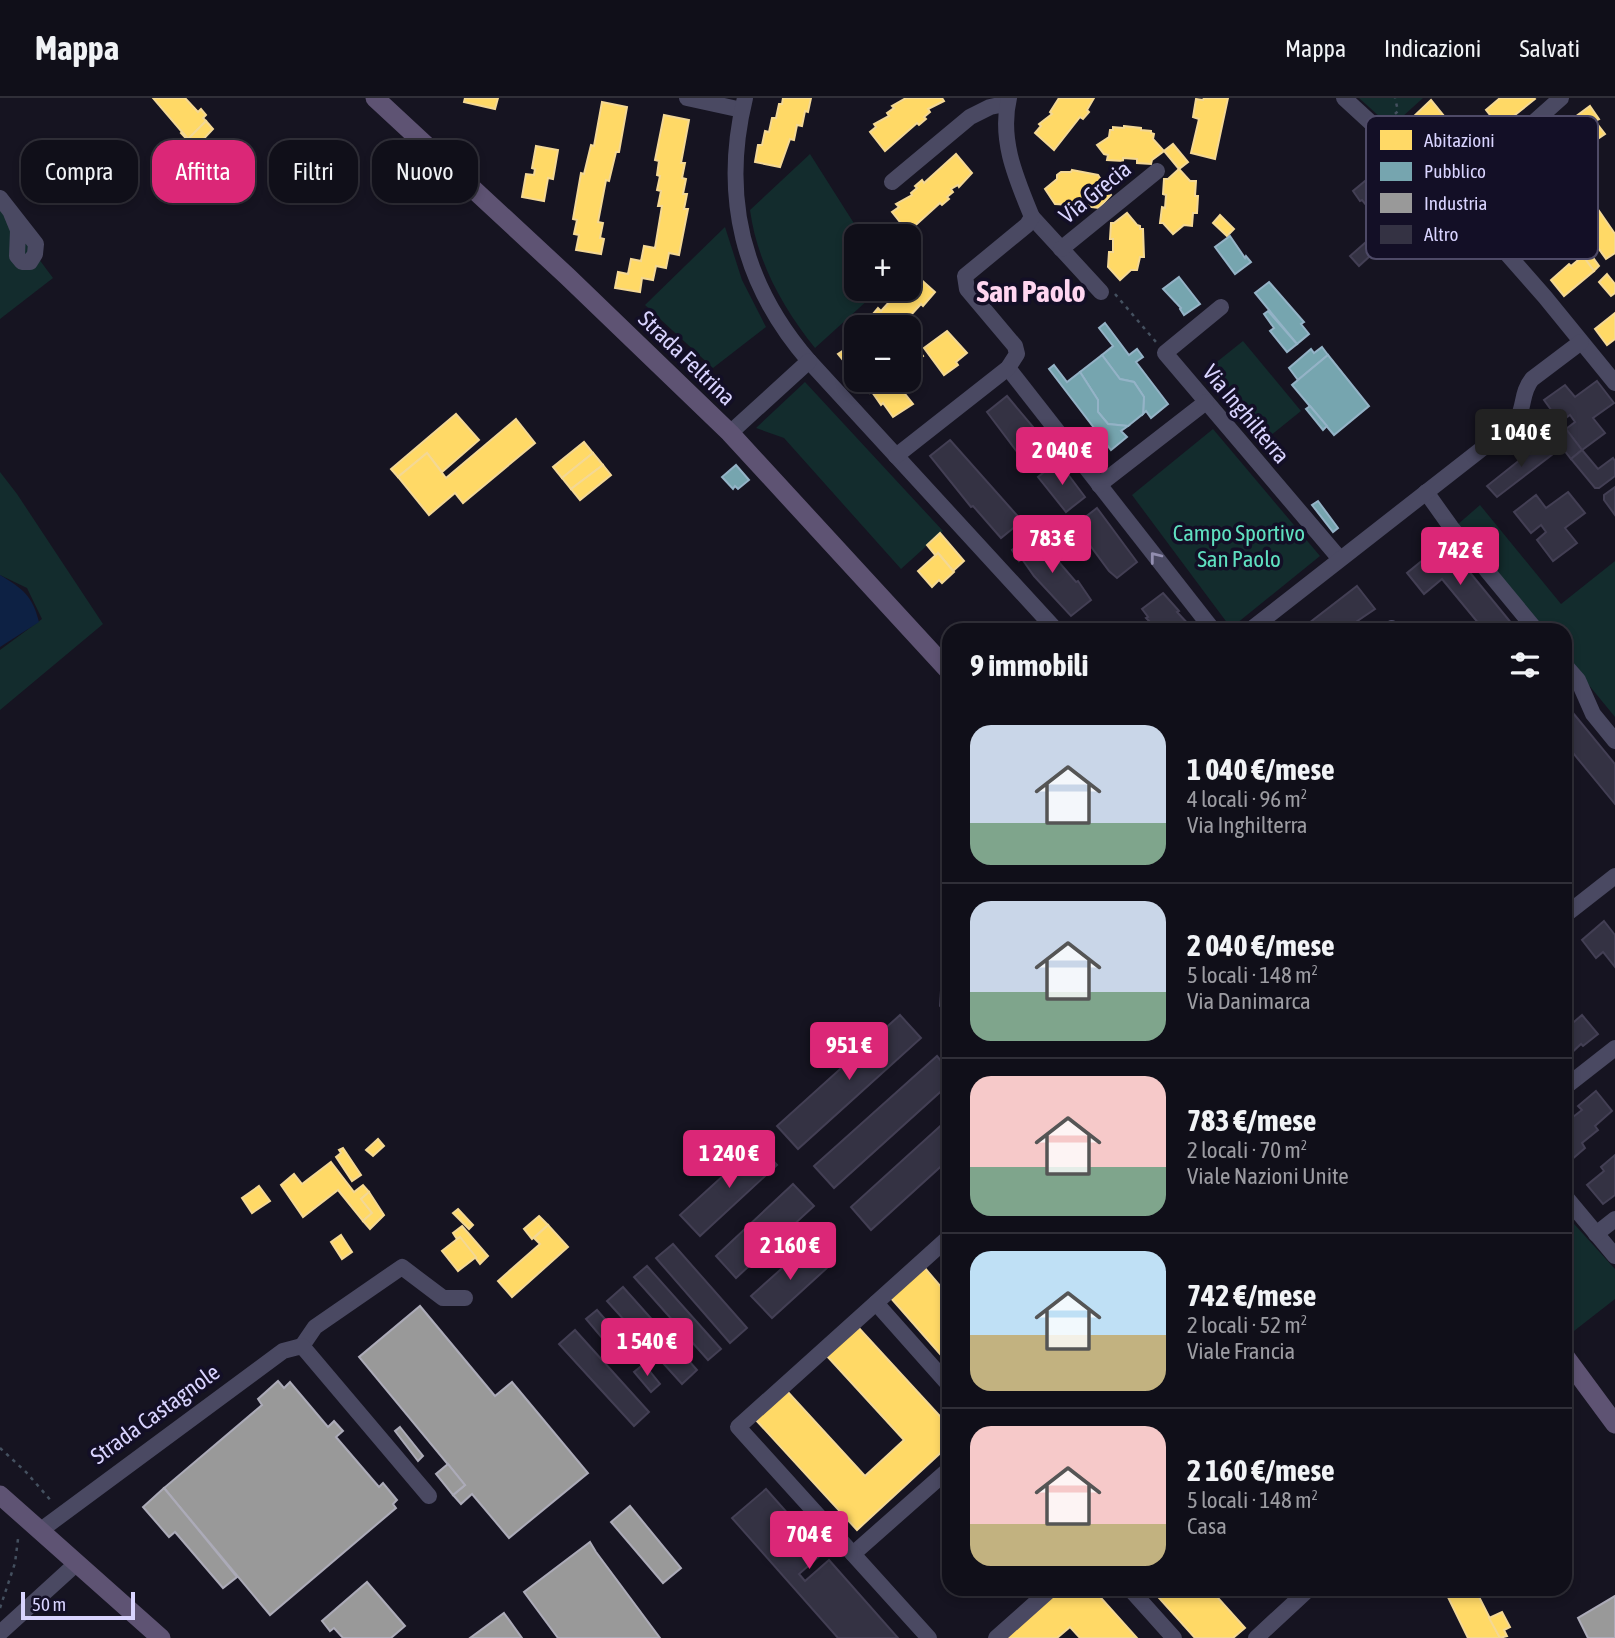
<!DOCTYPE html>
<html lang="it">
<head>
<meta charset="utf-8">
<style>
	:root { --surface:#100f19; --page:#1e1d26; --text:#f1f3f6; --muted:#9c9ca2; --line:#302f38; --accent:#db2777 }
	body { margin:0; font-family:"Asap Condensed",sans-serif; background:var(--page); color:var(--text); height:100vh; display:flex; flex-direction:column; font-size:26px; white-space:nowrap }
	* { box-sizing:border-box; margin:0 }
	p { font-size:23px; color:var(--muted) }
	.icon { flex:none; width:38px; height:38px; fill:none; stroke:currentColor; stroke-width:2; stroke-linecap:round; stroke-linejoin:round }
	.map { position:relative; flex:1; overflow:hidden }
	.sheet { position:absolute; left:942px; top:525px; width:630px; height:973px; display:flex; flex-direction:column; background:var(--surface); border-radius:21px; box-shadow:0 4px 10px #0003,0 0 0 2px var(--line) }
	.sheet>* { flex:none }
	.banner { position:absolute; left:21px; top:42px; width:665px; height:63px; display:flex; gap:14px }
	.fabs { position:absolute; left:844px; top:126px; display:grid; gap:14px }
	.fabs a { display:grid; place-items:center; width:77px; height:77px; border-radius:14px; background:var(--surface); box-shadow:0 4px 10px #0003,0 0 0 2px var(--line); font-size:35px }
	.scale { position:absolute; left:21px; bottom:18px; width:114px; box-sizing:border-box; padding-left:7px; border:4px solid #d9d4ff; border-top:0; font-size:19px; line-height:24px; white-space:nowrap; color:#d9d4ff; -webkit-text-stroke:5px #130f26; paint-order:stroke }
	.price { position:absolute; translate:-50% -60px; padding:0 16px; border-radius:7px; background:var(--accent); color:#fff; font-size:23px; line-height:46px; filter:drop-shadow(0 2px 4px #0008) }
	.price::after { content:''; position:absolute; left:50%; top:42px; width:21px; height:16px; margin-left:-10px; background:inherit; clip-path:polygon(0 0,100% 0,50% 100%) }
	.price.active { background:#222; color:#fff }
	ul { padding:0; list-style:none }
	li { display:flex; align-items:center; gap:21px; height:175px; padding:0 28px }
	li+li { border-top:2px solid var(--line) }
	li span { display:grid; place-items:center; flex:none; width:196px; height:140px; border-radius:21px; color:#555 }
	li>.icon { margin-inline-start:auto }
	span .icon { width:84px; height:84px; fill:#fffc; stroke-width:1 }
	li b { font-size:30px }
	h2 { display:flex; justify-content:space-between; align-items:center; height:84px; padding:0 28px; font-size:30px }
	.chip { padding:0 24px; border-radius:21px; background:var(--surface); box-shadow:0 4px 10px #0003,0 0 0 2px var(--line); font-size:24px; line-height:63px }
	.chip.active { background:var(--accent); color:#fff }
	header { display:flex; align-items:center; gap:42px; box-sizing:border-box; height:98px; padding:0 35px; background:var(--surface); border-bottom:2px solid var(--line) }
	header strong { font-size:33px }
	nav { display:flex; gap:38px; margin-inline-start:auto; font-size:24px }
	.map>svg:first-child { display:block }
	.green { fill:#132c2d }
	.water { fill:#0d2144 }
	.homes { fill:#ffd966; stroke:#f4d894; stroke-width:2 }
	.public { fill:#76a5af; stroke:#94b3c7; stroke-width:2 }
	.industry { fill:#999; stroke:#acabb8; stroke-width:2 }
	.building { fill:#343243; stroke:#433f54; stroke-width:2 }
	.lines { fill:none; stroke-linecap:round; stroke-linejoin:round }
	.path { stroke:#44505f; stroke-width:2.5; stroke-dasharray:3.5 5; stroke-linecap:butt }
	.minor { stroke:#4a4962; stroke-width:16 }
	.major { stroke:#5e5373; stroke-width:19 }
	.oneway { stroke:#928eb0 }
	.labels { text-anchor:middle; stroke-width:7; stroke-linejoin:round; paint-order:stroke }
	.street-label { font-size:23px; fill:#d9d4ff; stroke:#130f26 }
	.park-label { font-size:23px; fill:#5fe0c0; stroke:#130f26 }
	.district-label { font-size:30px; font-weight:bold; fill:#ffd6f0; stroke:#130f26 }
	.key { fill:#130f26; stroke:#4e4a67; stroke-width:2 }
	.key-label { font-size:19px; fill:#d9d4ff }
</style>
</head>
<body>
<header>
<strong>Mappa</strong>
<nav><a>Mappa</a><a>Indicazioni</a><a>Salvati</a></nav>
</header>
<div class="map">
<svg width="1615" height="1540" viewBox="0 0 1615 1540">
	<rect width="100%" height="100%" fill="#161421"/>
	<g class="green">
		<path d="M1359 0H1423L1391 29Z"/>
		<path d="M810 56 862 138H856V191H880L815 250C783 210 757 164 750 112Z"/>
		<path d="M0 109 53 180 0 221Z"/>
		<path d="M725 129 742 182 766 229 713 270 645 207Z"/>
		<path d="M1243 243 1301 313 1265 342 1208 271Z"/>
		<path d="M805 284 943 433 901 471 784 340 756 330Z"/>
		<path d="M1213 331 1320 458 1231 530 1132 397Z"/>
		<path d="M0 374 17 396 103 526 0 612V552L42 521 27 490 0 477Z"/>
		<path d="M1480 407 1561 506 1615 463V619L1565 558 1564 532H1543L1457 427Z"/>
		<path d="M1565 1116 1615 1171V1201L1565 1240Z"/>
	</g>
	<path class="water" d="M0 477C23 491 32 497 39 524L0 549Z"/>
	<g class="homes">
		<path d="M153 0H185L198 14 201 11 206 17 203 20 206 23 188 41Z"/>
		<path d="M465 0H498L495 11 464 4Z"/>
		<path d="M783 0H811L808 14 805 13 802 28 797 27 794 42 790 41 780 69 755 64 758 47H762L765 33 769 34 772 20H776L779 6H782Z"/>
		<path d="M906 0H942L944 3 928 11 930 14 924 19 926 21 919 27 917 25 885 53 870 34 876 29 874 26 889 18 887 15 894 10 892 8Z"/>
		<path d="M1059 0H1094L1087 12 1089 14 1083 21 1080 19 1054 52 1035 35 1041 28 1039 26 1052 16 1050 14Z"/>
		<path d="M1204 0H1228L1215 61 1191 55 1199 21 1193 19 1196 1 1203 2Z"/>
		<path d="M1500 0H1534L1535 1 1510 21 1508 19 1498 27 1486 12Z"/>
		<path d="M1431 2 1448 23 1431 39 1421 28 1419 29 1412 20Z"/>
		<path d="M602 4 627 9 619 54H616L609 83 606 82 598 124 603 125 600 140 604 141 601 156 576 152 579 137 574 136 577 122 573 121 581 75 584 76 591 47 594 48Z"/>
		<path d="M1590 8 1599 21 1595 23 1605 36 1596 42 1588 27 1585 29 1579 21 1574 24 1571 22Z"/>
		<path d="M664 17 689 22 681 65H685L682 80 686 81 683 96H687L684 111H688L679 157 669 155 666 170 656 168 653 182 642 180 640 194 615 190 618 174 628 176 631 161 641 163 644 148 655 150 662 108H658L661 93 657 92 660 78 657 77 659 63 655 62Z"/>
		<path d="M206 23 213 31 195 50 181 35 182 34 188 41Z"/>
		<path d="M1124 28 1141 30V32L1151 33V35L1154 36 1153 41 1164 53 1152 62 1151 66 1137 65V61L1123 60V63L1107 62 1108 57 1104 56 1097 47 1109 39 1110 32H1113V29L1124 30Z"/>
		<path d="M1173 46 1188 64 1179 71 1164 53Z"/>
		<path d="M536 48 558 52 553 81 548 80 544 103 522 99 526 76 534 77 535 71 532 70Z"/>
		<path d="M956 56 972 75 959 89 958 87 951 91 953 94 947 99 949 101 942 107 940 105 908 134 892 114 899 109 896 106 912 97 911 95 917 90 915 88 922 82 924 85Z"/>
		<path d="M1179 71 1190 83H1196L1195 98H1198L1197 115H1193L1192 128 1184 127 1173 136 1163 125H1160L1162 109 1165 110 1166 97 1163 96 1164 81H1168Z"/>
		<path d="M1072 72 1098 77 1111 97 1099 110 1084 108V104H1070V107L1055 106 1045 91 1057 81V77L1061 74H1071Z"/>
		<path d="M1595 107 1615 136V155L1606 161 1577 120Z"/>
		<path d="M1127 115 1137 127 1140 128V131H1143L1144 159H1140L1137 172H1131L1120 182 1108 169 1109 154H1113V141H1110L1111 125H1114Z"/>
		<path d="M1220 117 1234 131 1227 138 1213 125Z"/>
		<path d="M1589 154 1599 168 1594 173 1583 158Z"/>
		<path d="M1583 158 1594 173 1564 198 1551 182 1569 166 1571 168Z"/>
		<path d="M1607 176 1615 186V195L1611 198 1599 184Z"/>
		<path d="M917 178 935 194 923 208 921 206 910 218 908 216 898 228 896 226 893 229H876L868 222 878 210 881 213 901 191H908V187Z"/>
		<path d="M1615 215V241L1607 247 1595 231Z"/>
		<path d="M947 233 967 255 956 264 958 267 944 277 924 250Z"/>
		<path d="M856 244V278L838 256Z"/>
		<path d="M916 248 923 258 914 265 908 253Z"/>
		<path d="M862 282H894L913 306 893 319 883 305 881 307 872 294 870 295Z"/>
		<path d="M456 316 479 342 442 374 427 355 398 379 391 371Z"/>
		<path d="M516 321 535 345 463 405 455 395 429 417 398 379 427 355 446 380Z"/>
		<path d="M584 344 593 355 562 380 553 369Z"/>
		<path d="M593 355 603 367 571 391 562 380Z"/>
		<path d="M603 367 611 377 580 402 571 391Z"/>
		<path d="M940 435 964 463 953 473 938 455 936 458 927 447Z"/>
		<path d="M938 455 954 474 942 485 939 482 932 489 918 473Z"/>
		<path d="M378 1041 384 1048 373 1058 366 1052Z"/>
		<path d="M343 1050 361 1077 352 1083 336 1059 341 1055 339 1052Z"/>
		<path d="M331 1064 354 1094 363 1087 369 1094 361 1101 372 1115 363 1123 338 1092 303 1119 281 1087 294 1076 302 1086Z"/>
		<path d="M259 1088 270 1103 252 1115 242 1100Z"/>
		<path d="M369 1094 384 1117 370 1131 363 1123 372 1115 361 1101Z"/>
		<path d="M458 1111 473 1127 469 1131 453 1115Z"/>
		<path d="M539 1118 548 1127 532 1141 524 1131Z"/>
		<path d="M548 1127 568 1149 512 1199 498 1183 540 1146 534 1140Z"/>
		<path d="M462 1128 488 1158 480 1166 460 1139 457 1141 453 1135Z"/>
		<path d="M341 1137 352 1154 342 1161 331 1144Z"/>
		<path d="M460 1139 476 1159 458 1173 442 1153Z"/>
		<path d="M924 1169 948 1197V1265L890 1199Z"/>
		<path d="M857 1228 948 1327V1348L857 1432 755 1321 786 1292 865 1378 904 1342 826 1257Z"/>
		<path d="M1061 1491H1093L1137 1540H1080L1070 1529 1057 1540H1006Z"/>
		<path d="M1151 1491H1210L1245 1530 1233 1540H1195Z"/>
		<path d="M1444 1491H1475L1500 1540H1468Z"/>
		<path d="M1502 1514 1510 1529 1504 1532 1507 1538 1500 1540 1489 1520Z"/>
	</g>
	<g class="public">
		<path d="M1230 138 1245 160 1246 158 1251 164 1235 176 1215 149Z"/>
		<path d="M1179 179 1200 206 1184 217 1180 211 1181 210 1163 191Z"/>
		<path d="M1269 184 1304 224 1301 226 1309 236 1297 246 1255 195Z"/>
		<path d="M1268 213 1297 246 1287 254 1270 233 1274 230 1264 216Z"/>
		<path d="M1105 225 1129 257 1137 251 1143 259 1136 264 1168 306 1151 320 1146 313 1143 316 1144 299 1134 284 1120 281 1102 257 1113 248 1099 230Z"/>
		<path d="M1322 249 1328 257 1298 282 1289 270 1311 251 1314 255Z"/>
		<path d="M1102 257 1120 281 1134 284 1144 299 1143 316 1128 328 1108 326 1098 314V302L1080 274Z"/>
		<path d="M1328 257 1369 308 1334 337 1292 287Z"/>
		<path d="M1054 267 1067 284 1080 274 1098 302V314L1108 326 1128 328 1121 333 1127 339 1111 352 1049 271Z"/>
		<path d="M1310 308 1327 328 1323 332 1306 311Z"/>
		<path d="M736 367 749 382 738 391 735 388 733 391 722 379Z"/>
		<path d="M1318 403 1338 430 1333 434 1312 407Z"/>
	</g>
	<g class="industry">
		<path d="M420 1208 495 1298 512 1284 588 1375 509 1440 472 1396 461 1406 453 1397 465 1387 359 1259Z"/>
		<path d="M278 1283 284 1290 290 1284 328 1329 334 1323 343 1333 336 1339 379 1389 383 1385 397 1402 393 1406 396 1410 270 1517 164 1390 262 1307 258 1301Z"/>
		<path d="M400 1329 423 1358 418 1363 395 1333Z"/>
		<path d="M448 1366 465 1387 453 1397 436 1376Z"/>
		<path d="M164 1390 237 1479 223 1490 175 1434 169 1439 143 1409Z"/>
		<path d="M630 1408 681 1470 663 1485 611 1424Z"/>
		<path d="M590 1444 596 1454 660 1540H558L524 1494Z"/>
		<path d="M367 1484 405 1528 391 1540H343L334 1530 330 1533 322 1523Z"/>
		<path d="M1615 1498V1540H1588L1578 1520Z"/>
		<path d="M504 1515 522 1540H470Z"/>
	</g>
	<g class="building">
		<path d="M1371 78 1374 80 1371 82 1382 95 1367 108 1362 102 1360 103 1353 93Z"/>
		<path d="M1374 137 1382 147 1359 168 1350 158Z"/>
		<path d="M1597 283 1614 305 1593 320 1605 335 1582 352 1566 331 1575 324 1570 317 1560 324 1544 302 1565 287 1575 299Z"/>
		<path d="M1007 298 1049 348 1027 367 987 314Z"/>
		<path d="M1566 331 1582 352 1571 361 1554 339Z"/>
		<path d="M950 342 1022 423 1001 440 973 408 971 409 930 358Z"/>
		<path d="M1545 342 1553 352V356L1497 399 1487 388Z"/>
		<path d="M1582 352 1598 371 1613 360 1615 363V378L1599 390H1595L1571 361Z"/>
		<path d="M1058 363 1085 399 1066 414 1038 379Z"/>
		<path d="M1615 389V417L1604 402V397Z"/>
		<path d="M1568 394 1585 415 1565 430 1577 445 1553 463 1537 442 1546 434 1541 427 1531 435 1514 414 1536 397 1546 410Z"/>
		<path d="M1097 410 1137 464 1117 480 1109 473 1075 427Z"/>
		<path d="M1034 435 1076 484 1078 483 1091 502 1071 518 1034 478 1022 461 1019 463 1012 452Z"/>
		<path d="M1445 444 1517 532H1484L1442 481 1424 496 1407 475Z"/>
		<path d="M1357 488 1375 511 1344 532H1300Z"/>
		<path d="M1163 495 1179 513 1177 514 1191 529V532H1158L1146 520 1148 519 1142 511Z"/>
		<path d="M1564 604 1615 666V706L1564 644Z"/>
		<path d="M1604 823 1615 837V869L1603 854 1596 860 1582 842Z"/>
		<path d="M948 856V917L940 908 943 861Z"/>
		<path d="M900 917 921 940 798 1051 777 1028Z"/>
		<path d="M1582 917 1598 936 1583 948 1581 946 1564 962V928L1568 929Z"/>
		<path d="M937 958 948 971V987L834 1090 814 1068Z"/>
		<path d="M1596 993 1612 1013 1595 1028 1598 1032 1582 1045 1585 1050 1569 1064 1564 1059V1034L1568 1031 1564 1026 1582 1012 1578 1008Z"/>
		<path d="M948 1021V1062L871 1132 851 1109Z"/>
		<path d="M758 1046 777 1067 700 1138 680 1117Z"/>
		<path d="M1615 1057V1097L1603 1106 1587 1087 1604 1073 1601 1069Z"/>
		<path d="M793 1086 814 1108 736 1180 716 1158Z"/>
		<path d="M673 1146 747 1230 730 1245 656 1160Z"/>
		<path d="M808 1147 828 1169 772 1220 751 1198Z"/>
		<path d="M647 1168 721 1251 708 1262 634 1179Z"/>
		<path d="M623 1189 697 1272 682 1286 607 1203Z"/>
		<path d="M597 1212 625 1244 614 1254 586 1221Z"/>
		<path d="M575 1232 649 1314 634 1328 559 1246Z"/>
		<path d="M644 1266 660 1286 651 1294 634 1274Z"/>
		<path d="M766 1391 823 1455 799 1476 805 1483 829 1462 898 1540H838L732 1420Z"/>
	</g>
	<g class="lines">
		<g class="path">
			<path d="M1389 22 1398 13 1395 0"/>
			<path d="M1115 196 1156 244"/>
			<path d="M0 1350 26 1374 53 1405"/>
			<path d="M0 1510 15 1465 18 1441 21 1444"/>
		</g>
		<g class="minor">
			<path d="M687 0 742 12"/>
			<path d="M745 0C721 98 743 187 809 263L1056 532"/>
			<path d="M1344 0 1479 124 1545 199 1615 285"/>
			<path d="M892 84 970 19 990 9 1000 7 1007 9"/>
			<path d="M1452 97 1561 0"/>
			<path d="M0 100 36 146 35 156 30 164H22L17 158 18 132 11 115"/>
			<path d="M1032 119 1101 194"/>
			<path d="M1061 151 1157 73"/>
			<path d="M1221 209 1165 255 1340 461"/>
			<path d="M1008 270 1213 532"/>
			<path d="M730 335 809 263"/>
			<path d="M896 358 1008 270 1017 256 1015 248 967 191 965 178 1027 127 1032 119C1016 80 999 42 1009 0"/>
			<path d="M1099 387 1206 304"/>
			<path d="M1426 394 1451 429 1536 532"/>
			<path d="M1250 532 1511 328C1527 313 1519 297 1532 281L1581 244"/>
			<path d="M1389 532 1392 530"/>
			<path d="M1564 566 1578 582 1593 616 1615 643"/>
			<path d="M1564 818 1615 778"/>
			<path d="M1564 990 1615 950"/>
			<path d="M1564 1097 1615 1158"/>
			<path d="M1596 1136 1615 1121"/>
			<path d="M876 1205 948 1286"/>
			<path d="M302 1248 315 1229 402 1169 443 1200H465"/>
			<path d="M41 1432 283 1253 302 1248 429 1398"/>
			<path d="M853 1456 948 1372"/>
			<path d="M1130 1491 1174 1540"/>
			<path d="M0 1535 77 1465"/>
			<path d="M929 1540 738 1329 948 1140"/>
			<path d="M996 1540 1051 1491"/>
			<path d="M1256 1540 1309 1491"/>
		</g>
		<g class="major">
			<path d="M375 0 567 178 730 335 948 572"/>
			<path d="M1564 1257 1615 1326"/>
			<path d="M0 1397 161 1540"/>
		</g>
	</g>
	<defs><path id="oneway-chevron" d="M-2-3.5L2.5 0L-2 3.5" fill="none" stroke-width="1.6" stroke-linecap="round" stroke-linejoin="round" transform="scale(1.75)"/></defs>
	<use class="oneway" href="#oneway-chevron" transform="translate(1155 459) rotate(-128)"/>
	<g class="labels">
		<g class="street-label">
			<text transform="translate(1095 94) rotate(-39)" y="8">Via Grecia</text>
			<text transform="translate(687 260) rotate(44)" y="8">Strada Feltrina</text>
			<text transform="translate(1246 316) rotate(50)" y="8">Via Inghilterra</text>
			<text transform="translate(155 1316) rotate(-36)" y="8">Strada Castagnole</text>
		</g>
		<g class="park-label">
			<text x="1239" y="443">Campo Sportivo<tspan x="1239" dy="26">San Paolo</tspan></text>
		</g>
		<g class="district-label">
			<text x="1031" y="204">San Paolo</text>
		</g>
	</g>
	<rect x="1366" y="18" width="232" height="143" rx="10" class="key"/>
	<rect x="1380" y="32" width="32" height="20" fill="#ffd966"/>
	<rect x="1380" y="64" width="32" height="19" fill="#76a5af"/>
	<rect x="1380" y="95" width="32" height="20" fill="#999"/>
	<rect x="1380" y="127" width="32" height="19" fill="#343243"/>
	<g class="key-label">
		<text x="1424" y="49">Abitazioni</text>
		<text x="1424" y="80">Pubblico</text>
		<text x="1424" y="112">Industria</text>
		<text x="1424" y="143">Altro</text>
	</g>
</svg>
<div class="fabs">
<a>+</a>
<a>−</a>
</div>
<div class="scale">50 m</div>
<b class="price active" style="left:1521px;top:371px">1 040 €</b>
<b class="price" style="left:1062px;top:389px">2 040 €</b>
<b class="price" style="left:1052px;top:477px">783 €</b>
<b class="price" style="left:1460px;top:489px">742 €</b>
<b class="price" style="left:849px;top:984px">951 €</b>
<b class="price" style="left:729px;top:1092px">1 240 €</b>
<b class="price" style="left:790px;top:1184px">2 160 €</b>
<b class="price" style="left:647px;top:1280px">1 540 €</b>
<b class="price" style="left:809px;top:1473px">704 €</b>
<div class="banner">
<a class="chip">Compra</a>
<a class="chip active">Affitta</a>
<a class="chip">Filtri</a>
<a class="chip">Nuovo</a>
</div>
<section class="sheet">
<h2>9 immobili<svg class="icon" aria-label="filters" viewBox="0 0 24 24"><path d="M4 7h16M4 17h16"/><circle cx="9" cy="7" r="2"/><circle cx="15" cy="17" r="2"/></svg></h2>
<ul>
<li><span style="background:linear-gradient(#c9d6e8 70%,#7fa58c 0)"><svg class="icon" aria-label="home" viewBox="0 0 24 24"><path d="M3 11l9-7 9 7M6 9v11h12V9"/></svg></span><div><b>1 040 €/mese</b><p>4 locali · 96 m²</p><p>Via Inghilterra</p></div></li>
<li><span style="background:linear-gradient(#c9d6e8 65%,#7fa58c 0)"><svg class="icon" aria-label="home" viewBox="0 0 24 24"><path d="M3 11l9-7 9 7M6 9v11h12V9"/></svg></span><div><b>2 040 €/mese</b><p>5 locali · 148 m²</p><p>Via Danimarca</p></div></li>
<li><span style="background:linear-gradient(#f6c9c9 65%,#7fa58c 0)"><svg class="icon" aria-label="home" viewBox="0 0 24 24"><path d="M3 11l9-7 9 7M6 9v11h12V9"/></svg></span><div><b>783 €/mese</b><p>2 locali · 70 m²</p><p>Viale Nazioni Unite</p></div></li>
<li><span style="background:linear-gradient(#bfe0f5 60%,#c2b280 0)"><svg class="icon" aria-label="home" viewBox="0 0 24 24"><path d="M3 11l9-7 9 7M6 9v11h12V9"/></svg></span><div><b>742 €/mese</b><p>2 locali · 52 m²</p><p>Viale Francia</p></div></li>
<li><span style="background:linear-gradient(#f6c9c9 70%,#c2b280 0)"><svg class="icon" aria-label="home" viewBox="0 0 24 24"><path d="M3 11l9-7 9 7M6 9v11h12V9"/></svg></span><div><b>2 160 €/mese</b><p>5 locali · 148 m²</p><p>Casa</p></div></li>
</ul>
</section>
</div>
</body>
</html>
